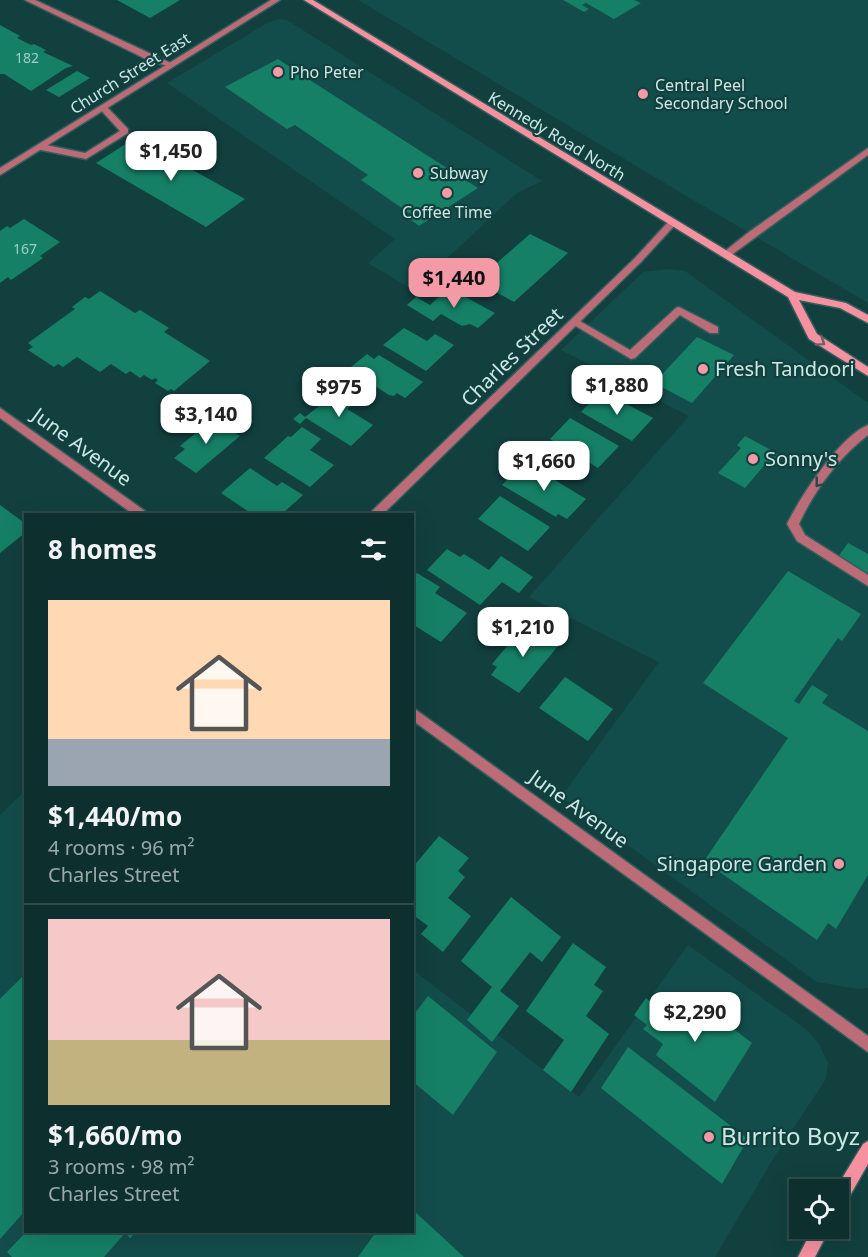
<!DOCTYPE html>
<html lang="en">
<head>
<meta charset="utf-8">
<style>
	:root { --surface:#0d302f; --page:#1b3c3b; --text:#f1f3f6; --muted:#9aa9aa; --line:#2d4b4b; --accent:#f49aa6 }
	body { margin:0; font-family:"Noto Sans",sans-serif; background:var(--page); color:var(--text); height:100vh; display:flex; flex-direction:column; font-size:22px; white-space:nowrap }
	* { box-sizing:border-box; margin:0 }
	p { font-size:20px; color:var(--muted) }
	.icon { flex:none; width:33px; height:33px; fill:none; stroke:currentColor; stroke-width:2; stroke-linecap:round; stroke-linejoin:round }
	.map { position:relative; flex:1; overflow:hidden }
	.drawer { position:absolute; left:24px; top:513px; width:390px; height:720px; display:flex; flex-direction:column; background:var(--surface); border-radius:0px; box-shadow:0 6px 24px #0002,0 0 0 2px var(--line) }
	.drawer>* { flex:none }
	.tools { position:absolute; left:789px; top:1179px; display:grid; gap:12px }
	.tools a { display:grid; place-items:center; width:60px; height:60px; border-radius:0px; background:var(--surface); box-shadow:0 6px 24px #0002,0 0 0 2px var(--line); font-size:30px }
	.price { position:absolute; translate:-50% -51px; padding:0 14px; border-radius:12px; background:#fff; color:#222; font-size:20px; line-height:39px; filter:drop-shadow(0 2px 3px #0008) }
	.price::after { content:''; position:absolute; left:50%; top:36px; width:18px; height:14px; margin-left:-9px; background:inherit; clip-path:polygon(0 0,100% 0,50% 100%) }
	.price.selected { background:var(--accent); color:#111 }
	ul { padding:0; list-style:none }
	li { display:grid; align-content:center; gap:12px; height:318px; padding:0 24px }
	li+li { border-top:2px solid var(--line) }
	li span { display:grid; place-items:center; height:186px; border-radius:0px; color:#555 }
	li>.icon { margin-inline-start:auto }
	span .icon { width:108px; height:108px; fill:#fffc; stroke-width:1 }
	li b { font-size:26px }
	h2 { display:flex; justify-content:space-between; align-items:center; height:72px; padding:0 24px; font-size:26px }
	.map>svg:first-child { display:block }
	.built { fill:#134d4b }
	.building { fill:#158066 }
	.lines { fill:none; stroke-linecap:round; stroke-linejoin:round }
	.service-casing { stroke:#325e5d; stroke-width:3 }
	.minor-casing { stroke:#325e5d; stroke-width:3 }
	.secondary-casing { stroke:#325e5d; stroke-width:3 }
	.service { fill:#bb6c77; fill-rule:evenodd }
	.minor { fill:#bb6c77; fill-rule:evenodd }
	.secondary { fill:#f6919f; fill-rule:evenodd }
	.oneway { stroke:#6d6065 }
	.oneway2 { stroke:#2a4747 }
	.poi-dot { fill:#f49aa6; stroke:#11403f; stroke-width:2 }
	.labels { text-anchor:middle; stroke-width:4.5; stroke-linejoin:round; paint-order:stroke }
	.far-number-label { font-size:14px; fill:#9ecec6 }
	.far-poi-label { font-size:16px; fill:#cbe8e6; stroke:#11403f; text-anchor:start }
	.far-street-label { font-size:16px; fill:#cbe8e6; stroke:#11403f }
	.street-label { font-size:20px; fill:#cbe8e6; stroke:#11403f }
	.poi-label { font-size:20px; fill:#cbe8e6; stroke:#11403f; text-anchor:start }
	.near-poi-label { font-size:24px; fill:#cbe8e6; stroke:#11403f; text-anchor:start }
</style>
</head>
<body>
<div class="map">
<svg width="868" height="1257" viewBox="0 0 868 1257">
	<rect width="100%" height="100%" fill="#11403f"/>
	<g class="built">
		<path d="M358 0H868V303L673 188Z"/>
		<path d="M278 19 287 20 542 181 517 193 413 290 368 263 395 239 167 83 269 22Z"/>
		<path d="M668 269 685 271 868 403V988L859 989 817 982 561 797 659 662 529 597 689 416 561 350 643 272Z"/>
		<path d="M25 791 26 1232H412L413 970 579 1097 688 945 806 1029 819 1044 828 1063 826 1079 773 1159 715 1257H0V815Z"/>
	</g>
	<g class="building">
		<path d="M117 0H180L150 18Z"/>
		<path d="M563 0H634L641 3 614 19 586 3 582 5 589 9 584 12Z"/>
		<path d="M0 25 20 36 17 38 31 45 34 44 46 50 43 52 73 66 66 68 31 91 4 74H0Z"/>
		<path d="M278 59 316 84 478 188 419 226 411 220 415 217 361 180 368 175 295 125 287 129 225 87Z"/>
		<path d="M77 71 90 78 59 97 46 90Z"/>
		<path d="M135 138 245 199 206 227 96 163Z"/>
		<path d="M24 219 60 242 40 256 43 258 11 280 8 277 0 283V231L7 226 10 228Z"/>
		<path d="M530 234 568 253 514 302 476 281Z"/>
		<path d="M449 288 495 313 478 328 470 324 462 326 441 314 433 321 407 305 416 297 430 305Z"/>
		<path d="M100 291 135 313 140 310 169 328 164 332 210 361 174 391 171 389 168 391 155 383 158 380 155 378 152 380 144 375 140 378 130 371 126 374 111 364 100 372 77 357 63 367 58 364 54 367 28 350 33 347 28 343 75 309 72 307 85 297 89 299Z"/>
		<path d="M404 328 427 341 435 334 454 345 426 371 383 345Z"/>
		<path d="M697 337 734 355 692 403 654 383Z"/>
		<path d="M367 354 374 359 379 355 423 382 405 398 397 393 394 396 389 395 356 374 359 372 351 367Z"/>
		<path d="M342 388 359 399 347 409 373 425 351 446 306 418 300 424 293 419 300 413 305 417Z"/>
		<path d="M598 394 606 398 608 395 613 397 653 418 632 441 581 412Z"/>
		<path d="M214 418 240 436 196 473 174 458 185 449 180 446Z"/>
		<path d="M570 418 619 446 598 468 550 439Z"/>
		<path d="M302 427 321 439 310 450 334 465 310 487 264 458 288 436 291 437Z"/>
		<path d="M745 436 780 455 771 464 767 462 745 488 718 473 741 448 737 445Z"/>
		<path d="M526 464 537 469 586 499 567 519 558 514 556 517 502 485 521 466Z"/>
		<path d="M250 468 277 486 282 482 303 495 282 514H252L221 493Z"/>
		<path d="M500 496 550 527 528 551 478 519Z"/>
		<path d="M0 505 26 524V532L0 553Z"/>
		<path d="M848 543 868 554V577L838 557Z"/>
		<path d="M447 549 460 557 464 554 489 570 501 556 533 577 519 593 502 582 480 605 427 570Z"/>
		<path d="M788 571 861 614 842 641 838 638 794 701 799 704 812 685 828 695 822 703 868 731V875L836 929 828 923 817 940 704 861 788 738 703 683Z"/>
		<path d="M417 573 440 587 435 593 467 613 441 642 412 624V578Z"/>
		<path d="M526 624 559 645 519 693 491 675 497 667 492 664Z"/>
		<path d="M565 677 613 709 588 741 539 708Z"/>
		<path d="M439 836 469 858 458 871 465 877 448 898 471 916 443 952 421 934 428 926 412 914V868Z"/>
		<path d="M511 897 561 937 542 962 530 952 500 991 519 1006 492 1042 467 1020 492 987 461 961Z"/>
		<path d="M573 943 606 967 594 985 603 991 586 1016 609 1034 571 1092 543 1070 564 1040 526 1011Z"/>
		<path d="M26 973V1210L0 1239V999Z"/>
		<path d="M666 993 686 1008 693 998 752 1043 715 1102 656 1055 663 1044 643 1029 647 1025 634 1015 646 998 657 1007Z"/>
		<path d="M428 996 497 1052 453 1115 412 1081V1017Z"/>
		<path d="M628 1047 748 1139 722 1184 601 1088Z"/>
		<path d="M412 1209 464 1257H358L376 1232H412Z"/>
		<path d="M26 1232H136L130 1238 125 1233 104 1257H12L7 1252Z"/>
	</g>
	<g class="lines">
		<g class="service-casing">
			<g id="service">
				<path d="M25 0H35L175 65 171 67 148 60Z"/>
				<path d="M103 105 106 106 128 129V133L86 159 41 150 37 147 41 144 85 153 120 131 99 108Z"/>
				<path d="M868 148V155L730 256H724V252L749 232Z"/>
				<path d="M679 307 718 327V333H710L680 315 635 358 631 359 569 322 574 318 578 320 630 350 676 308Z"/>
				<path d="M868 425V435C839 457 814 491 799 524L805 535 868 575V586L797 541 787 524C800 497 840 436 868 425Z"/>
			</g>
		</g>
		<g class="minor-casing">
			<g id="minor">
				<path d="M271 0H280L0 175V168Z"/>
				<path d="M672 220 675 221V225L641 262 383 514H371L372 511 635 258 669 221Z"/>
				<path d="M0 408 145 511 146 514H133L0 418Z"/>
				<path d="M412 707 868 1036V1052L412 720Z"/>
			</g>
		</g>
		<g class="secondary-casing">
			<g id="secondary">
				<path d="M304 0H313L795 292 846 303 868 315V323L840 308 799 300 817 334 868 367V376L809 339 788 297Z"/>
				<path d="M868 1141V1164L844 1206 838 1208V1190H835L863 1144Z"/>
				<path d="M813 1228H830L815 1257H798Z"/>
			</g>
		</g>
		<use href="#service" class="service"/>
		<use href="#minor" class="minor"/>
		<use href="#secondary" class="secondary"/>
	</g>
	<defs><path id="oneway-chevron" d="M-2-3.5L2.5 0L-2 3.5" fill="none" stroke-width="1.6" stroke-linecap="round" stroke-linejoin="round" transform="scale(1.5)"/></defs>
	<use class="oneway" href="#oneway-chevron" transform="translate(821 342) rotate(34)"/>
	<use class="oneway2" href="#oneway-chevron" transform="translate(819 483) rotate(128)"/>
	<g class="poi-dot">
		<circle cx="278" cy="72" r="6"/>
		<circle cx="643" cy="94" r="6"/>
		<circle cx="418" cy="173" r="6"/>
		<circle cx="447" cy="193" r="6"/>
		<circle cx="703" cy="369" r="6"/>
		<circle cx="753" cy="459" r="6"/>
		<circle cx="839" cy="864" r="6"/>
		<circle cx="709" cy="1137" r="6"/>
	</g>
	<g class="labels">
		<g class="far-number-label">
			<text x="27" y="63">182</text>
			<text x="25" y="254">167</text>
		</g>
		<g class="far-poi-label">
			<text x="290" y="78">Pho Peter</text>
			<text x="655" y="91">Central Peel<tspan x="655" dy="18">Secondary School</tspan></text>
			<text x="430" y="179">Subway</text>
			<text x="447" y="218" text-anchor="middle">Coffee Time</text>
		</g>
		<g class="far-street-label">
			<text transform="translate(130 73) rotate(-32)" y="6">Church Street East</text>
			<text transform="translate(557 136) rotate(31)" y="6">Kennedy Road North</text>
		</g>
		<g class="street-label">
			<text transform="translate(512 357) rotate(-44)" y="7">Charles Street</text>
			<text transform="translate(82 447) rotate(36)" y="7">June Avenue</text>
			<text transform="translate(579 809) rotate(36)" y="7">June Avenue</text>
		</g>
		<g class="poi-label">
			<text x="715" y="376">Fresh Tandoori</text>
			<text x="765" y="466">Sonny's</text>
			<text x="827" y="871" text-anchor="end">Singapore Garden</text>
		</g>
		<g class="near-poi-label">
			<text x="721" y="1145">Burrito Boyz</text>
		</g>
	</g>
</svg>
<div class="tools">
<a><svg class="icon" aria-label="locate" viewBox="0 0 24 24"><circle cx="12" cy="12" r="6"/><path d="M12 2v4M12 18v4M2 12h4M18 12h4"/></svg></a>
</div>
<b class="price" style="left:171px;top:182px">$1,450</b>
<b class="price selected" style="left:454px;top:309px">$1,440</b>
<b class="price" style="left:617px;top:416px">$1,880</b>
<b class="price" style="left:339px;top:418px">$975</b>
<b class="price" style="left:206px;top:445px">$3,140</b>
<b class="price" style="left:544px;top:492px">$1,660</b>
<b class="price" style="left:523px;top:658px">$1,210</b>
<b class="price" style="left:695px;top:1043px">$2,290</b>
<section class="drawer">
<h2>8 homes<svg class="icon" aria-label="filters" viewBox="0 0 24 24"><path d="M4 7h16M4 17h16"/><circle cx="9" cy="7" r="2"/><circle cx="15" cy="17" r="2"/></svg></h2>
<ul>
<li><span style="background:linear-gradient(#ffd9b3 75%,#9aa5b1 0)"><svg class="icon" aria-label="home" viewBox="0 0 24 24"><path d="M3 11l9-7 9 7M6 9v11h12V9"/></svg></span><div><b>$1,440/mo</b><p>4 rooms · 96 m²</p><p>Charles Street</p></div></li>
<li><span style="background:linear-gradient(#f6c9c9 65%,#c2b280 0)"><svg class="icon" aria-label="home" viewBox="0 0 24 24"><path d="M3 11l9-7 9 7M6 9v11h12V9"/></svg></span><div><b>$1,660/mo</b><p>3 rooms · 98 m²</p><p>Charles Street</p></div></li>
</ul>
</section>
</div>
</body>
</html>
